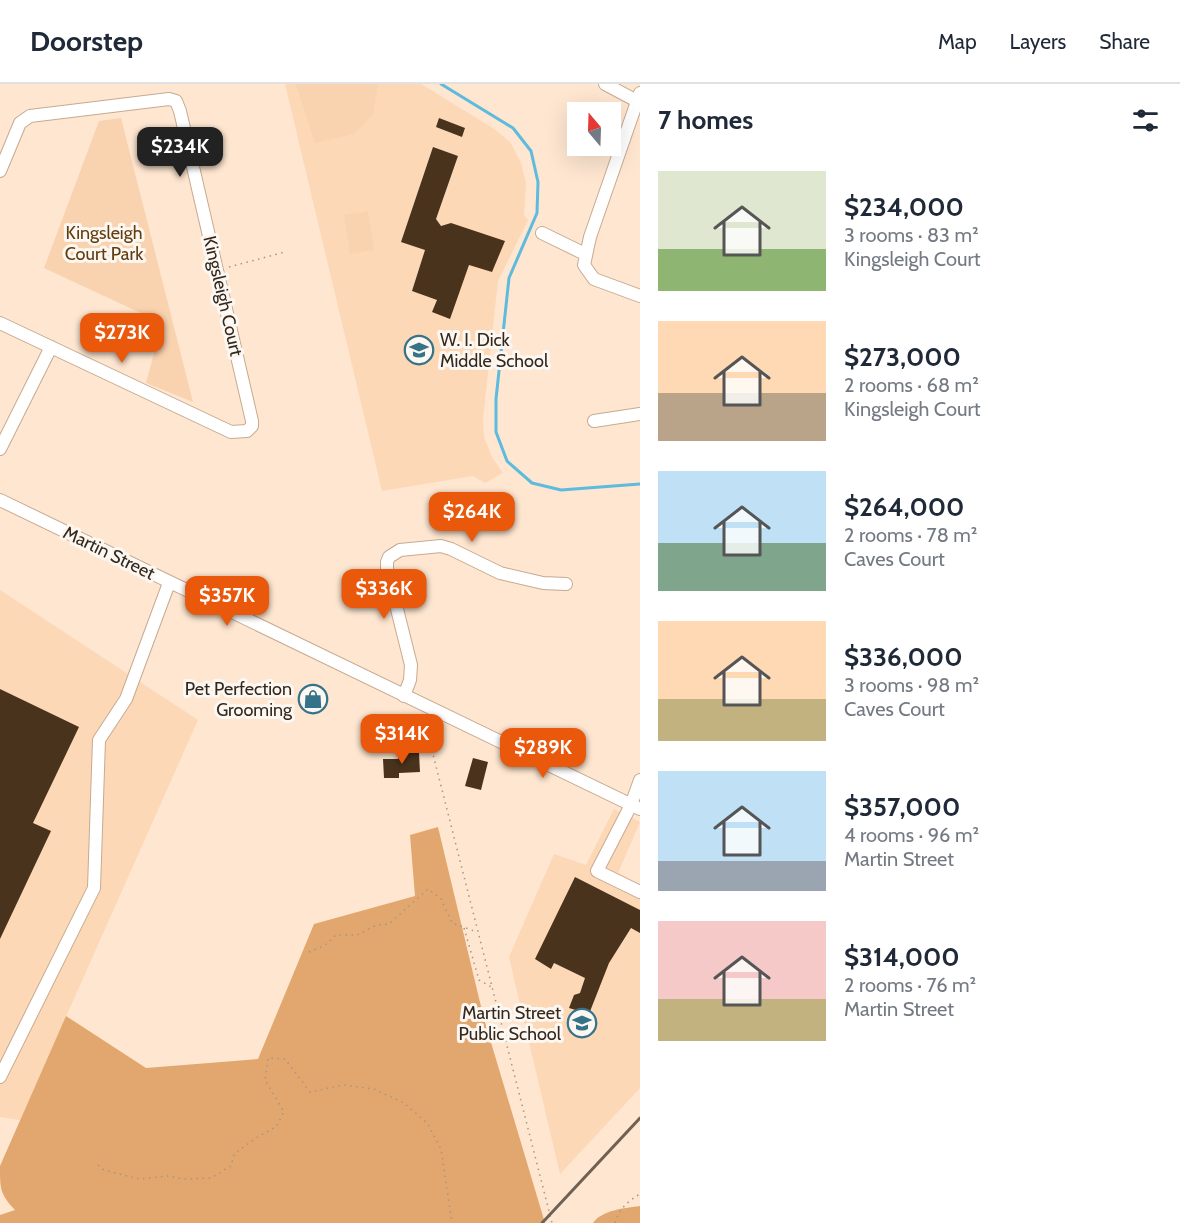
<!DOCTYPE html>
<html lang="en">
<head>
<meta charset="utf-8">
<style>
	:root { --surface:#fff; --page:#f2f2f3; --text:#1f2937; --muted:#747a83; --line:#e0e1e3; --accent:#ea580c }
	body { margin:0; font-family:Cabin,sans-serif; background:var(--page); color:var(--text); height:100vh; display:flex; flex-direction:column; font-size:22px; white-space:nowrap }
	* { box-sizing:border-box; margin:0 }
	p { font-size:20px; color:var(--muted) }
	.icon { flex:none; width:33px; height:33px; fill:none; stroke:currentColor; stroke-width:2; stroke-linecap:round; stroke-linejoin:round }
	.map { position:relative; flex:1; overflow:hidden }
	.drawer { display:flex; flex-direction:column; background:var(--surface); width:540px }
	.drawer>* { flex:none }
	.needle { width:39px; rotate:341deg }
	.fabs { position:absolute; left:567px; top:18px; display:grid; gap:12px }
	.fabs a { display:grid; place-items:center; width:54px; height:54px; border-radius:0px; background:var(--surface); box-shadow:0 6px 24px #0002; font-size:30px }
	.price { position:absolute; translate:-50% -51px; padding:0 14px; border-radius:12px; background:var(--accent); color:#fff; font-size:20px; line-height:39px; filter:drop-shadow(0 2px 3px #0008) }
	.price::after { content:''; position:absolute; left:50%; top:36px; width:18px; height:14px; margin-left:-9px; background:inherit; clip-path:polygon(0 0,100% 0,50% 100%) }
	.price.selected { background:#222; color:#fff }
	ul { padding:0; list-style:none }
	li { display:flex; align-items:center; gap:18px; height:150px; padding:0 18px }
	li span { display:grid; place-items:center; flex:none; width:168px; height:120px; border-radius:0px; color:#555 }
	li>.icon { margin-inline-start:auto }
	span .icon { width:72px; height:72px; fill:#fffc; stroke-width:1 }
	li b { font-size:26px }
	h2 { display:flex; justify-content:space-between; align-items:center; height:72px; padding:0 18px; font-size:26px }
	header { display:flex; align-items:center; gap:36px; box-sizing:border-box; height:84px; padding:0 30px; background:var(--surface); border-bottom:2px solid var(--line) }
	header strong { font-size:28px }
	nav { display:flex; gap:33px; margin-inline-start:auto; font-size:21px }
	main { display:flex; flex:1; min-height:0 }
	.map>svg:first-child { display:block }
	.built { fill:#fcd8b7 }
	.green { fill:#f9d3b0 }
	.forest { fill:#e2a76e }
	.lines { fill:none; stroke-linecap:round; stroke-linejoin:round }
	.stream { stroke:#5dbbdd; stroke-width:3 }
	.building { fill:#4a331c }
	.minor-casing { stroke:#c7aa90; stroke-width:14 }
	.path { stroke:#a79584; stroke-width:1.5; stroke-dasharray:1.5 4.5; stroke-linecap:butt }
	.minor { stroke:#fff; stroke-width:12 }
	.rail { stroke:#6f6153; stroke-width:3 }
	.labels { text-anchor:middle; stroke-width:6; stroke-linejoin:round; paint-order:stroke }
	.park-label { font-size:18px; fill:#623b0e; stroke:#fdf7f1 }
	.street-label { font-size:18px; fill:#33281e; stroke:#fdf7f1 }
	.poi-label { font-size:18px; fill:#33281e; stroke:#fdf7f1; text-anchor:end }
</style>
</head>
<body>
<header>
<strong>Doorstep</strong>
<nav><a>Map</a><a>Layers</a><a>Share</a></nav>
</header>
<main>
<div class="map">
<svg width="640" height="1139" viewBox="0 0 640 1139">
	<rect width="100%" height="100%" fill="#fee6d0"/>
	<g class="built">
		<path d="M285 0H421L493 44 510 58 521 79 526 99 524 131 528 136 498 197 483 335 484 353 492 373 503 389 485 399 473 392 382 407Z"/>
		<path d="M0 506 198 636 20 1036 0 1033Z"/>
		<path d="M614 725 640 738 618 789 640 801V1004L560 1090 509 873 554 770 586 781Z"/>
	</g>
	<g class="green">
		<path d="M296 0H378L373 31 354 50 315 59Z"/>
		<path d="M121 34 193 318 146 299 162 239 44 184 99 37Z"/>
		<path d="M368 127 374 166 350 170 344 131Z"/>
	</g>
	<g class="forest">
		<path d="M438 743 484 935 545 1139H0V1131L15 1126C0 1110 0 1105 0 1082L66 932 146 984 258 975 314 840 415 812 410 751Z"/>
		<path d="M640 1122V1139H593C602 1126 625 1124 640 1122Z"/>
	</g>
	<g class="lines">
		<path class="stream" d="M441 0 513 44 531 67 538 98 537 129 509 194 496 315V348L507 377 532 399 561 406 640 400"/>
	</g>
	<g class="building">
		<path d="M439 34 465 44 462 53 436 43Z"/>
		<path d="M433 63 458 72 436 135 441 142 451 139 505 157 492 188 469 181 450 235 432 228 437 216 412 207 425 166 401 158Z"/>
		<path d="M0 605 79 643 33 739 51 747 0 855Z"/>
		<path d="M398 669H419L420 688 399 689V694H384L383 675H398Z"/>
		<path d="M473 674 488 678 481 706 465 702Z"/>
		<path d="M575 793 640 826V849L631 844 609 879 589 930 569 924 574 911 580 909 585 894 554 879 551 885 535 875Z"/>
	</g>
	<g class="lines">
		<g class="minor-casing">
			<g id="minor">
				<path d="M605 0 637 17"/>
				<path d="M640 9 590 153 584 181 594 195 640 212"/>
				<path d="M0 87 20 39 30 32 169 15 176 17 180 27 252 337V342L247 347 231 348 0 239"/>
				<path d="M542 149 585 170"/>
				<path d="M594 337 640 330"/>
				<path d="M0 365 51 263"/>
				<path d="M0 416 640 725"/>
				<path d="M404 612 410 596 411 581 387 485V478L389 473 400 466 441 462 451 465 500 489 543 499 566 500"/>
				<path d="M640 696 631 721 597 787 640 808"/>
				<path d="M0 993 94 804 99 656 126 615 169 499"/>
			</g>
		</g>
		<g class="path">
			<path d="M229 183 285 168"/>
			<path d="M423 631 552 1139"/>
			<path d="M464 844 479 896 493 904"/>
			<path d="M309 868 324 862 336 851H357L377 841 389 840 428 805 441 815 452 839 477 848"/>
			<path d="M98 1081 104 1086 139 1095 167 1092 183 1095 211 1094 231 1082 234 1070 259 1052 276 1043 284 1028 265 996 268 974 285 975 310 1008 344 1001 374 1005 404 1019 427 1039 441 1065 452 1139"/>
			<path d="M615 1139C619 1125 628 1117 640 1110"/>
		</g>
		<use href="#minor" class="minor"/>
		<path class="rail" d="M542 1139 640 1034"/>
	</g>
	<defs>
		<g id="school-ring" transform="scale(1.5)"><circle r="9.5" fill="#fdf7f1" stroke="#357389" stroke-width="1.5"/><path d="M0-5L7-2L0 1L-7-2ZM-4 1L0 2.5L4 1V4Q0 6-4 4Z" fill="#357389"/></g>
		<g id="shop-ring" transform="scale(1.5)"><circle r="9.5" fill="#fdf7f1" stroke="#357389" stroke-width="1.5"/><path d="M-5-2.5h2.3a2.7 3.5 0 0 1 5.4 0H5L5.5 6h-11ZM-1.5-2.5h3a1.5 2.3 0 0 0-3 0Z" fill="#357389"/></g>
	</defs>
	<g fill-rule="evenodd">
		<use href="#school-ring" x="419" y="266"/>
		<use href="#shop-ring" x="313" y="615"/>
		<use href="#school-ring" x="582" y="939"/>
	</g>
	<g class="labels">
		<g class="park-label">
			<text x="104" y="155">Kingsleigh<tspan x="104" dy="21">Court Park</tspan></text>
		</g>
		<g class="street-label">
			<text transform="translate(223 212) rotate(77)" y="6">Kingsleigh Court</text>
			<text transform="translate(109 469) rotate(26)" y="6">Martin Street</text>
		</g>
		<g class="poi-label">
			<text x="440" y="262" text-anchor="start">W. I. Dick<tspan x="440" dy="21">Middle School</tspan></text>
			<text x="292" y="611">Pet Perfection<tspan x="292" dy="21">Grooming</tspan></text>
			<text x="561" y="935">Martin Street<tspan x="561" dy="21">Public School</tspan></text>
		</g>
	</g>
</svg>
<div class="fabs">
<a><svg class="needle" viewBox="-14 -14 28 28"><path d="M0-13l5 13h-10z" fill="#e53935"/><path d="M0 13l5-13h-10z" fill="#747a83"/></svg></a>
</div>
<b class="price selected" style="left:180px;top:94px">$234K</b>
<b class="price" style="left:122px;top:280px">$273K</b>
<b class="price" style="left:472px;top:459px">$264K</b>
<b class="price" style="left:384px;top:536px">$336K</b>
<b class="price" style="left:227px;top:543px">$357K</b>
<b class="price" style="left:402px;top:681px">$314K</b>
<b class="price" style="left:543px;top:695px">$289K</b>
</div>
<section class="drawer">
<h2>7 homes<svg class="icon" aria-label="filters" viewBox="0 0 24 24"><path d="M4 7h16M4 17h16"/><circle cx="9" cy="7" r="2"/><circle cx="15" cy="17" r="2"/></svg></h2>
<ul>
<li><span style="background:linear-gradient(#dfe7d0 65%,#8fb573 0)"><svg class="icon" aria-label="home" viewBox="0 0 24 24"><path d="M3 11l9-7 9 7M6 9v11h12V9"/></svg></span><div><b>$234,000</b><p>3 rooms · 83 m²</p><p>Kingsleigh Court</p></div></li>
<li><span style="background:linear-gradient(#ffd9b3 60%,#b9a48a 0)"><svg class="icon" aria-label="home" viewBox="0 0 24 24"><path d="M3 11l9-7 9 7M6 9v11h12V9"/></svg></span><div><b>$273,000</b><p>2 rooms · 68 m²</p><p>Kingsleigh Court</p></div></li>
<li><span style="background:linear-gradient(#bfe0f5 60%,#7fa58c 0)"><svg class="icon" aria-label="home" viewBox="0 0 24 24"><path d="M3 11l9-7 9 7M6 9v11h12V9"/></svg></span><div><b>$264,000</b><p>2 rooms · 78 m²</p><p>Caves Court</p></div></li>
<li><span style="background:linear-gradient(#ffd9b3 65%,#c2b280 0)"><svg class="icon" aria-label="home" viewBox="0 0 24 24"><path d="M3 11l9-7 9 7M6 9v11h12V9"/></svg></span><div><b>$336,000</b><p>3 rooms · 98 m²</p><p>Caves Court</p></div></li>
<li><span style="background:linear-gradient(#bfe0f5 75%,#9aa5b1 0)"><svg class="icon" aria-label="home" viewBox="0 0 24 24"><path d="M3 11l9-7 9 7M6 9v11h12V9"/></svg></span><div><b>$357,000</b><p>4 rooms · 96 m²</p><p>Martin Street</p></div></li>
<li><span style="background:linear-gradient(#f6c9c9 65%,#c2b280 0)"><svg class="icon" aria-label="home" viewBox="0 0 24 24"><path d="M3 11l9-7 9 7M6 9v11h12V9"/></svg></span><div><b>$314,000</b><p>2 rooms · 76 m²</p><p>Martin Street</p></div></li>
</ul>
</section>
</main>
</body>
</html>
